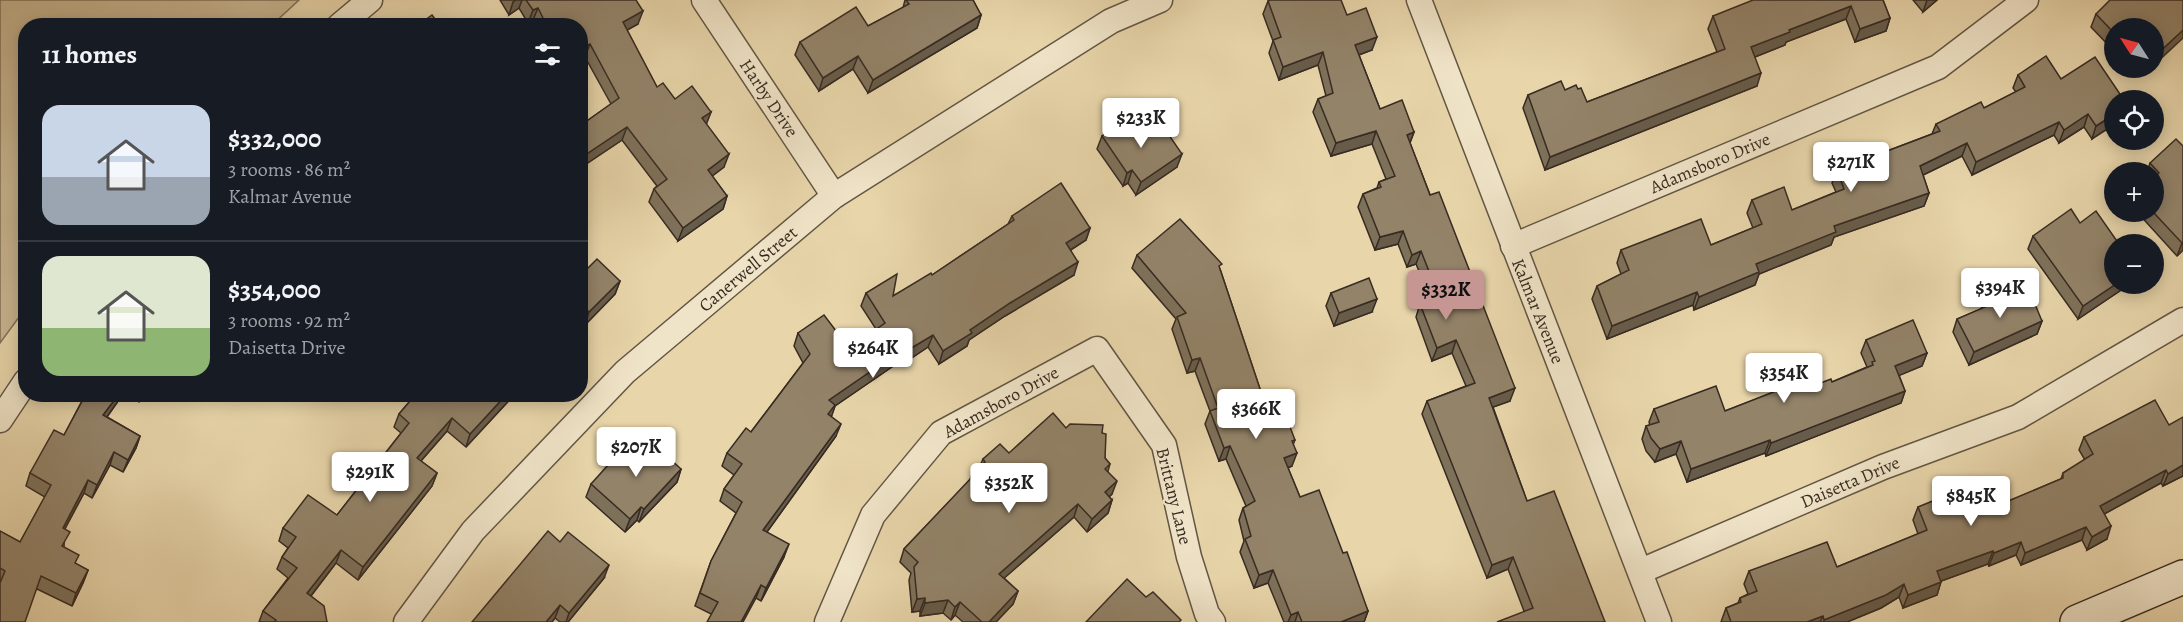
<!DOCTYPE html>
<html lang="en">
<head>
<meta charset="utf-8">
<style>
	:root { --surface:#171b24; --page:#242831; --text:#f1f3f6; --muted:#9ea1a6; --line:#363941; --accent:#c59692 }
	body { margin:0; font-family:Alegreya,serif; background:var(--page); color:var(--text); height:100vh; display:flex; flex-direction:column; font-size:22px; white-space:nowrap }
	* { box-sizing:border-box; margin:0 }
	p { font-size:20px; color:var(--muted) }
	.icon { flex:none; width:33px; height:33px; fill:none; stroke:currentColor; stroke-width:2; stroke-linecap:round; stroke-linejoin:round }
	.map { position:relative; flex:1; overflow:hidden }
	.panel { position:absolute; left:18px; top:18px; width:570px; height:384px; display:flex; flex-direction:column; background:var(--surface); border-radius:24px; box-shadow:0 3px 15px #0003 }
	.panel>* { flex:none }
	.needle { width:39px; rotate:306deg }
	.fabs { position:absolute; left:2104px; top:18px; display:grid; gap:12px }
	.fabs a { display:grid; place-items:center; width:60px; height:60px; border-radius:50%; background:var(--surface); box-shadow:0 3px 15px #0003; font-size:30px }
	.price { position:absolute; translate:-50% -51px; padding:0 14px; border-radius:6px; background:#fff; color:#222; font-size:20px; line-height:39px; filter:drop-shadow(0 2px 3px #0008) }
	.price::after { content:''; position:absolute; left:50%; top:36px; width:18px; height:14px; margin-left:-9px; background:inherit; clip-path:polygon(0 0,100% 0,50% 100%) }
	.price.selected { background:var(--accent); color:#111 }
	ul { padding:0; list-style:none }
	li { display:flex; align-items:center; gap:18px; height:150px; padding:0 24px }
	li+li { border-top:2px solid var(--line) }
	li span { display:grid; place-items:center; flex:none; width:168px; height:120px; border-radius:18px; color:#555 }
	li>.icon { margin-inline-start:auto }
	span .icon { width:72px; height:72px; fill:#fffc; stroke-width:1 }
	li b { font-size:26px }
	h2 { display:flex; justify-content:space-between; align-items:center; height:72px; padding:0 24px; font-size:26px }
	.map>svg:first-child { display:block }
	.green { fill:#cab893; stroke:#80725a; stroke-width:1.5 }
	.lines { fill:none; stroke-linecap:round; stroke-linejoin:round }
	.street-casing { stroke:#635644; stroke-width:27 }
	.secondary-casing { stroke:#372b22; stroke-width:36 }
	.street { stroke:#f0e4c8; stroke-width:24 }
	.secondary { stroke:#f0e4c8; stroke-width:33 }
	.wall { fill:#7e715a; stroke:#372b22; stroke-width:1.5 }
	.shaded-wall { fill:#675c4a; stroke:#372b22; stroke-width:1.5 }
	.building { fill:#938369; stroke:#372b22; stroke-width:1.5 }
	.labels { text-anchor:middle; stroke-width:4.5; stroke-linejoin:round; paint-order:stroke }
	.street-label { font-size:18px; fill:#372b22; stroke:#f0e4c8 }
</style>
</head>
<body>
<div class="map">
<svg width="2183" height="622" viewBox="0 0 2183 622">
	<rect width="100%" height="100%" fill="#e8d5aa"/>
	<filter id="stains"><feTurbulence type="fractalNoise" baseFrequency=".00333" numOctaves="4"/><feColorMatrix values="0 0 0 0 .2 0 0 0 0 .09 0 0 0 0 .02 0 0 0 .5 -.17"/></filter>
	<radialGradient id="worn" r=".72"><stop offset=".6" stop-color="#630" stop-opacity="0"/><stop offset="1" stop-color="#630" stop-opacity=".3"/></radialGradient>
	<path class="green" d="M0 0H299L272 25 26 26 25 309 0 343Z"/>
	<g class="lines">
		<g class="street-casing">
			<g id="street">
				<path d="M704 0 834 196"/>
				<path d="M1419 0 1659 622"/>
				<path d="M339 26 370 0"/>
				<path d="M1513 246 1938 67 2026 0"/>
				<path d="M0 420 26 381"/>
				<path d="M1641 571 1883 467 2018 417 2183 320"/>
				<path d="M406 622 473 531 625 372 834 196 1111 21 1160 0"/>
				<path d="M827 622 873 515 941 433 1097 349 1164 445 1189 557 1207 614 1213 622"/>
			</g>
		</g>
		<g class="secondary-casing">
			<path id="secondary" d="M2077 622 2183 577"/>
		</g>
		<use href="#street" class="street"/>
		<use href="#secondary" class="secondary"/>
	</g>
	<g class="wall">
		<path d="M500 0H636L638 24 627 30 657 87 675 99 711 112 706 124 724 167 712 176 727 196 723 209 678 241 649 202 654 189 657 186 622 140 580 168V126L611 104 585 57 580 26H536L533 20 528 23 519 8 509 15Z"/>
		<path d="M905 0H973L981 15 977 28 868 93 853 69 819 91 795 55 800 42 868 26 903 8Z"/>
		<path d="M1883 0 1890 18 1886 31 1855 42 1846 19 1786 42 1785 45 1755 57 1757 86 1545 170 1523 108 1528 95 1565 90 1587 102 1717 52 1708 29 1713 16Z"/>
		<path d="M1913 0H1937L1923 12Z"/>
		<path d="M1268 1 1347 15 1372 50 1359 55 1380 109 1414 132 1410 143 1510 401 1493 407 1527 501 1605 622 1524 611 1508 569 1487 578 1422 414 1427 401 1466 386 1452 353 1432 361 1416 317 1420 304 1431 300 1416 264 1407 267 1398 244 1375 250 1358 207 1363 194 1377 188 1379 182 1386 179 1372 144 1331 156 1313 112 1318 99 1326 96 1318 65 1279 80 1269 53 1273 41 1263 14Z"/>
		<path d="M2096 14 2154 28H2115V48L2113 50 2091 27Z"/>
		<path d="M2142 68H2151L2146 72Z"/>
		<path d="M2018 75 2061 79 2124 100 2092 139 2084 127 2059 143 2054 135 1972 175 1962 156 1923 175 1929 193 1924 206 1834 237 1831 245 1759 274 1755 285 1694 310 1693 305 1607 339 1592 299 1597 286 1621 274 1617 263 1621 250 1711 245 1753 228 1747 213 1752 200 1792 210 1836 192 1832 183 1837 170 1932 134 1936 124 1984 108 2016 92 2013 88Z"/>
		<path d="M1102 136 1142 138 1177 167 1136 195 1128 183 1123 186 1097 149Z"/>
		<path d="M2183 146V250L2177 256 2137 212H2154V172H2147L2150 163Z"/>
		<path d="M1012 216 1090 228 1086 240 1071 250 1074 275 1005 316 969 340 967 346 939 364 928 347 904 363 902 360 835 406 831 417 836 436 767 532 784 557 761 601 756 598 711 614 695 606 711 561 736 513 720 501 724 489 734 475 722 466 727 453 751 432 803 363 794 346 798 333 849 348 876 329 861 306 866 293 893 296 932 275 1008 224Z"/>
		<path d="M2080 223 2115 284H2130L2078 319 2028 249 2033 236Z"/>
		<path d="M1137 255 1220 269 1263 398 1270 411 1295 440 1293 445 1292 466 1288 468 1300 497 1343 553 1368 611 1364 622H1284L1268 583 1254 588 1240 552 1244 541 1239 520 1243 508 1246 506 1226 459 1219 461 1205 424 1210 411 1195 371 1187 373 1172 329 1176 319 1132 268Z"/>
		<path d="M580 267 585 271 620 281 615 294 585 325 582 322 580 323Z"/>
		<path d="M1331 293 1372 312 1334 326 1326 306Z"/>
		<path d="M1983 304 2042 321 2037 334 1969 365 1953 332 1957 319 1981 309Z"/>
		<path d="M1866 340 1927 353 1922 366 1899 375 1905 391 1901 403 1766 456 1765 453 1687 482 1676 454 1655 462 1646 451 1642 439 1646 426 1650 425 1649 422 1654 409 1725 411 1778 391 1777 389 1782 376 1818 384 1832 382 1867 367 1861 353Z"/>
		<path d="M82 394H123L107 417 140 436 136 448 123 472 110 465 92 498 84 493 65 529 64 547 76 564 88 570 83 583 72 606 37 589 0 622V531L20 542 45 497 26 486 30 473 64 435 84 397Z"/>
		<path d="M128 394H145L139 402Z"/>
		<path d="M416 394H515L466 447 447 431 421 461 437 473 432 486 358 580 336 563 311 596 327 622H259L263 611 288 578 277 569 282 557 288 548 279 541 283 528 337 515 401 433 394 427 399 414Z"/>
		<path d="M1066 428 1102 433 1105 458 1110 464 1108 471 1112 494 1109 497 1112 500 1108 513 1087 532 1074 517 1004 578 1018 591 1013 604 996 622H963L955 615 951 620 943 613 920 616V611L912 612 909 580 911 573 900 562 904 549 970 480 972 473 980 466 983 459 1009 453Z"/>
		<path d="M2084 437 2183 476 2163 486 2161 483 2104 514 2107 539 2087 550 2082 540 2021 565 2016 555 1989 566 1988 564 1941 581 1937 595 1903 608 1899 597 1881 608 1847 622H1721L1726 608 1738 603 1740 598 1748 594 1744 584 1749 571 1837 567 1918 534 1913 520 1918 507 1999 505 2061 479 2063 473 2085 460 2079 450Z"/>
		<path d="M626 460 681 469 677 482 639 522 637 520 625 532 586 497 591 484Z"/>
		<path d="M604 578 568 622H560L555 618 552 622H472Z"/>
	</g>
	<g class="shaded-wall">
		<path d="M516 0H522L519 8 509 15 513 2Z"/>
		<path d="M1927 0H1937L1923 12Z"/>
		<path d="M1851 6 1846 19 1786 42 1785 45 1747 60 1751 47 1789 30Z"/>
		<path d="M538 8 533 20 528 23 533 10Z"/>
		<path d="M643 11 638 24 618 35 623 22Z"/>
		<path d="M981 15 977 28 868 93 873 80Z"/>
		<path d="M1890 18 1886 31 1855 42 1860 29Z"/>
		<path d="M2183 30V38L2154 65V57Z"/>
		<path d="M1377 37 1372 50 1350 58 1355 45Z"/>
		<path d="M590 44 585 57 580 60V49Z"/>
		<path d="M1323 52 1318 65 1279 80 1283 67Z"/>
		<path d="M858 56 853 69 819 91 823 78Z"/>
		<path d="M1761 73 1757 86 1545 170 1550 157Z"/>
		<path d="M711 112 706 125 702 118Z"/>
		<path d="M2088 114 2084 127 2059 143 2064 130Z"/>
		<path d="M2115 114V124L2092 139 2096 126Z"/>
		<path d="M2059 122 2054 135 1972 175 1976 162Z"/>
		<path d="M627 127 622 140 580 168 585 155Z"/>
		<path d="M1376 131 1372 144 1331 156 1336 143Z"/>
		<path d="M1414 132 1409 145 1407 135Z"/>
		<path d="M1967 143 1962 156 1915 179 1920 166Z"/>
		<path d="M729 154 724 167 703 183 708 170Z"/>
		<path d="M1182 154 1177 167 1136 195 1141 182Z"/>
		<path d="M1132 170 1128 183 1123 186 1127 173Z"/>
		<path d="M1929 193 1924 206 1834 237 1831 245 1759 274 1755 285 1694 310 1699 297 1756 264 1834 226Z"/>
		<path d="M727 196 723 209 678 241 683 228Z"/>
		<path d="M1090 228 1086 240 1061 256 1066 243Z"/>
		<path d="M1403 231 1398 244 1375 250 1380 237Z"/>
		<path d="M2183 242V250L2177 256 2182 243Z"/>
		<path d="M1421 251 1416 264 1407 267 1412 255Z"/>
		<path d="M1078 262 1074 275 1005 316 969 340 967 346 939 364 943 351 970 330 1010 303Z"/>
		<path d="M620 281 615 294 585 325 589 312Z"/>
		<path d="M2116 284H2130L2078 319 2083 306Z"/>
		<path d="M1697 292 1693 305 1607 339 1612 326Z"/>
		<path d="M1377 299 1372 312 1334 326 1339 313Z"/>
		<path d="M586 309 582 322 580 323V315Z"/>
		<path d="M2042 321 2037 334 1969 365 1974 352Z"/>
		<path d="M933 335 928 347 904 363 908 350Z"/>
		<path d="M1456 340 1452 353 1432 361 1437 348Z"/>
		<path d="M906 347 902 360 835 406 831 418 828 414 829 400Z"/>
		<path d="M1927 353 1922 366 1891 379 1895 366Z"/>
		<path d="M1200 358 1195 371 1187 373 1192 360Z"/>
		<path d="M1515 388 1510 401 1485 410 1489 398Z"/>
		<path d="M1905 391 1901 403 1766 456 1771 443Z"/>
		<path d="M119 394H123L99 428 103 415Z"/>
		<path d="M507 394H515L466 447 470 434Z"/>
		<path d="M452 418 447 431 412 471 417 458Z"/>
		<path d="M841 424 836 436 759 543 763 530Z"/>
		<path d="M140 436 136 448 123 472 128 460Z"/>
		<path d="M1770 440 1765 453 1687 482 1691 469Z"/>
		<path d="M1681 441 1676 454 1655 462 1660 449Z"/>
		<path d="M1230 446 1226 459 1219 461 1224 448Z"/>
		<path d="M114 452 110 465 92 498 97 485Z"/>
		<path d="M1297 453 1292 466 1279 471 1284 458Z"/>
		<path d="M2183 465V476L2163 486 2168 474Z"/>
		<path d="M681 469 677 482 639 522 644 509Z"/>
		<path d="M2166 470 2161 483 2095 519 2100 506Z"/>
		<path d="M437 473 432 486 358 580 363 567Z"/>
		<path d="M88 480 84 493 58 541 63 528Z"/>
		<path d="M1117 481 1112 494 1100 505 1105 492Z"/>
		<path d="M1112 500 1108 513 1087 532 1092 519Z"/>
		<path d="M1078 504 1074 517 994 587 999 574Z"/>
		<path d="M641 507 637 520 625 532 630 519Z"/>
		<path d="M2111 526 2107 539 2087 550 2092 537Z"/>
		<path d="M2086 527 2082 540 2021 565 2025 553Z"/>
		<path d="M2021 542 2016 555 1989 566 1994 553Z"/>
		<path d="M789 544 784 557 761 601 766 588Z"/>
		<path d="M341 550 336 563 303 606 307 593Z"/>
		<path d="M1993 551 1988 564 1933 584 1937 571Z"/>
		<path d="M1513 557 1508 569 1487 578 1492 565Z"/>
		<path d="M609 565 604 578 568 622H566L569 613Z"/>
		<path d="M88 570 83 583 72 606 76 593Z"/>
		<path d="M1273 570 1268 583 1254 588 1259 575Z"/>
		<path d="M1941 582 1937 595 1903 608 1908 595Z"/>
		<path d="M1904 584 1899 597 1881 608 1847 622H1824V620Z"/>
		<path d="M761 585 756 598 743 622H741Z"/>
		<path d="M1018 591 1013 604 996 622H989Z"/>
		<path d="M925 598 920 611 912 612 917 599Z"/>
		<path d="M948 600 943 613 920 616 925 603Z"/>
		<path d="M960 602 955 615 951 620 955 607Z"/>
		<path d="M560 605 555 618 552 622H546Z"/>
		<path d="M1368 611 1364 622H1341Z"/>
		<path d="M1298 612 1295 622H1288L1291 615Z"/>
		<path d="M1823 616 1820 622H1807Z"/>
	</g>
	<g class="building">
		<path d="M526 0H636L643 11 623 22 657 87 663 83 675 99 692 86 711 112 702 118 729 154 708 170 727 196 683 228 654 189 667 179 627 127 585 155 580 149V126L619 98 590 44 580 49V26H547L538 8 533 10Z"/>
		<path d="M906 0H973L981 15 873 80 858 56 823 78 800 42 856 7 868 26 909 4Z"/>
		<path d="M1270 0H1341L1347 15 1366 8 1377 37 1355 45 1380 109 1402 100 1414 132 1407 135 1430 195 1439 192 1515 388 1489 398 1527 501 1554 491 1605 622H1497L1533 608 1513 557 1492 565 1427 401 1475 383 1456 340 1437 348 1420 304 1439 297 1421 251 1412 255 1403 231 1380 237 1363 194 1381 187 1379 182 1395 176 1376 131 1336 143 1318 99 1333 93 1323 52 1283 67 1273 40 1281 37 1268 1Z"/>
		<path d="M1753 0H1883L1890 18 1860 29 1851 6 1789 30 1790 32 1751 47 1761 73 1550 157 1528 95 1561 81 1565 90 1576 85 1578 89 1581 88 1587 102 1725 49 1713 16Z"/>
		<path d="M2110 0H2183V30L2154 57V28H2115V34L2096 14Z"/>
		<path d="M432 15 440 26H417Z"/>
		<path d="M2046 56 2061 79 2095 57 2124 100H2115V114L2096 126 2088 114 2064 130 2059 122 1976 162 1967 143 1920 166 1929 193 1834 226 1836 232 1756 264 1759 272 1699 297 1697 292 1612 326 1597 286 1629 270 1621 250 1701 219 1711 245 1762 224 1752 200 1784 187 1792 210 1844 189 1837 170 1940 131 1936 124 1981 102 1984 108 2025 87 2018 75Z"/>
		<path d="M1128 118 1142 138 1162 125 1182 154 1141 182 1132 170 1127 173 1102 136Z"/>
		<path d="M2176 139 2183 146V242L2182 243 2153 212 2154 177 2159 173 2150 163Z"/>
		<path d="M1061 183 1090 228 1066 243 1078 262 1010 303 970 330 972 333 943 351 933 335 908 350 906 347 829 400 835 405 828 414 841 424 763 530 789 544 766 588 761 585 741 622H707L718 602 700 593 711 561 742 502 724 489 742 464 727 453 746 428 751 432 810 354 798 333 824 315 849 348 885 323 866 293 897 274 893 296 931 273 932 275 1014 220 1012 216Z"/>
		<path d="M2071 209 2080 223 2096 211 2119 244H2115L2116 284 2083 306 2033 236Z"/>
		<path d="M1180 219 1222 264 1219 266 1263 398 1270 411 1282 406 1295 440 1292 441 1297 453 1284 458 1300 497 1319 490 1343 553 1347 552 1368 611 1341 622H1302L1298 612 1291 615 1273 570 1259 575 1245 539 1251 536 1243 508 1255 501 1230 446 1224 448 1210 411 1218 408 1200 358 1192 360 1177 317 1186 313 1137 255Z"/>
		<path d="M597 259 620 281 589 312 586 309 580 315V267L585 271Z"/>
		<path d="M1369 278 1377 299 1339 313 1331 293Z"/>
		<path d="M2027 285 2042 321 1974 352 1957 319 1985 307 1983 304Z"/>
		<path d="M1913 320 1927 353 1895 366 1905 391 1771 443 1770 440 1691 469 1681 441 1660 449 1651 438 1646 426 1659 422 1654 409 1716 386 1725 411 1786 387 1782 376 1811 365 1818 384 1831 379 1832 382 1873 365 1872 362 1875 361 1866 340Z"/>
		<path d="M86 394H119L103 415 140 436 128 460 114 452 97 485 88 480 63 528 70 532 62 546 79 555 75 563 88 570 76 593 41 576 25 622H0V583L5 571 0 568V531L20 542 51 485 30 473 54 430 64 435Z"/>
		<path d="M416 394H507L470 434 452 418 417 458 437 473 363 567 341 550 307 593 324 606 327 622H274L276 620 263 611 297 568 282 557 296 537 283 528 308 495 337 515 409 423 399 414Z"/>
		<path d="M2155 400 2169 425 2183 417V465L2168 474 2166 470 2100 506 2111 526 2092 537 2086 527 2025 553 2021 542 1994 553 1993 551 1937 571 1941 582 1908 595 1904 584 1886 595 1824 620 1823 616 1807 622H1731L1726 608 1741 602 1740 598 1757 591 1749 571 1827 542 1837 567 1927 530 1918 507 1989 478 1999 505 2063 478V473L2093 454 2084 437Z"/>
		<path d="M1053 413 1066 428 1070 424 1103 425 1102 433 1106 434 1105 458 1110 464 1105 469 1117 481 1105 492 1112 500 1092 519 1078 504 999 574 1018 591 989 622H982L960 602 955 607 948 600 925 603V598L917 599 914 567 918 562 904 549 974 475 972 473 985 462 983 459 1000 444 1009 453Z"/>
		<path d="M646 437 681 469 644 509 641 507 630 519 591 484 618 454 626 460Z"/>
		<path d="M548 531 560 542 568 532 609 565 569 613 560 605 546 622H472Z"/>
		<path d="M1127 579 1146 597 1153 592 1181 620 1179 622H1086Z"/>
	</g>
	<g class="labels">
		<g class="street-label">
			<text transform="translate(769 98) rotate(56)" y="6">Harby Drive</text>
			<text transform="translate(1710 163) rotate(-23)" y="6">Adamsboro Drive</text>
			<text transform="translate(748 269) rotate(-40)" y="6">Canerwell Street</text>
			<text transform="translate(1538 311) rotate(68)" y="6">Kalmar Avenue</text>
			<text transform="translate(1001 402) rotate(-29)" y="6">Adamsboro Drive</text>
			<text transform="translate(1850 482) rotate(-23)" y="6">Daisetta Drive</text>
			<text transform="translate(1174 496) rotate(76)" y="6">Brittany Lane</text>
		</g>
	</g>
	<rect width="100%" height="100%" filter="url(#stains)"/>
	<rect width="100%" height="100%" fill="url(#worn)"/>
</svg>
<div class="fabs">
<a><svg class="needle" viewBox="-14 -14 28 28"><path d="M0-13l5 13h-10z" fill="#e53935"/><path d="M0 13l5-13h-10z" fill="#9ea1a6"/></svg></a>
<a><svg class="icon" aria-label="locate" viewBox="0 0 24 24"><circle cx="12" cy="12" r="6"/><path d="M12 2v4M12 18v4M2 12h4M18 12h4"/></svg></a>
<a>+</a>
<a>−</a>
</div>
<b class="price" style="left:1141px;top:149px">$233K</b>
<b class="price" style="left:1851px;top:193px">$271K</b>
<b class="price" style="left:2000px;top:319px">$394K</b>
<b class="price selected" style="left:1446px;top:321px">$332K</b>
<b class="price" style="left:873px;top:379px">$264K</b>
<b class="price" style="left:1784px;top:404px">$354K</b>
<b class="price" style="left:1256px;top:440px">$366K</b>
<b class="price" style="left:636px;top:478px">$207K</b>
<b class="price" style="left:370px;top:503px">$291K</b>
<b class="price" style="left:1009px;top:514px">$352K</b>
<b class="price" style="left:1971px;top:527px">$845K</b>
<section class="panel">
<h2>11 homes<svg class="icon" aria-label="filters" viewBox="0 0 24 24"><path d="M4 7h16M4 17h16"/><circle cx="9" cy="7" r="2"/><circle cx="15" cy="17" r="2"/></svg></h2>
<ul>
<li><span style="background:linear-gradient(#c9d6e8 60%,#9aa5b1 0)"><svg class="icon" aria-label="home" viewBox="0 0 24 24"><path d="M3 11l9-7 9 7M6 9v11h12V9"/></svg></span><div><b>$332,000</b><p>3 rooms · 86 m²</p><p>Kalmar Avenue</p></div></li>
<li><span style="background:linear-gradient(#dfe7d0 60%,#8fb573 0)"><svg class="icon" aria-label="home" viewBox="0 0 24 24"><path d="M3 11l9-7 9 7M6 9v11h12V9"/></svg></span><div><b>$354,000</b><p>3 rooms · 92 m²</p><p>Daisetta Drive</p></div></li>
</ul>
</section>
</div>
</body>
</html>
